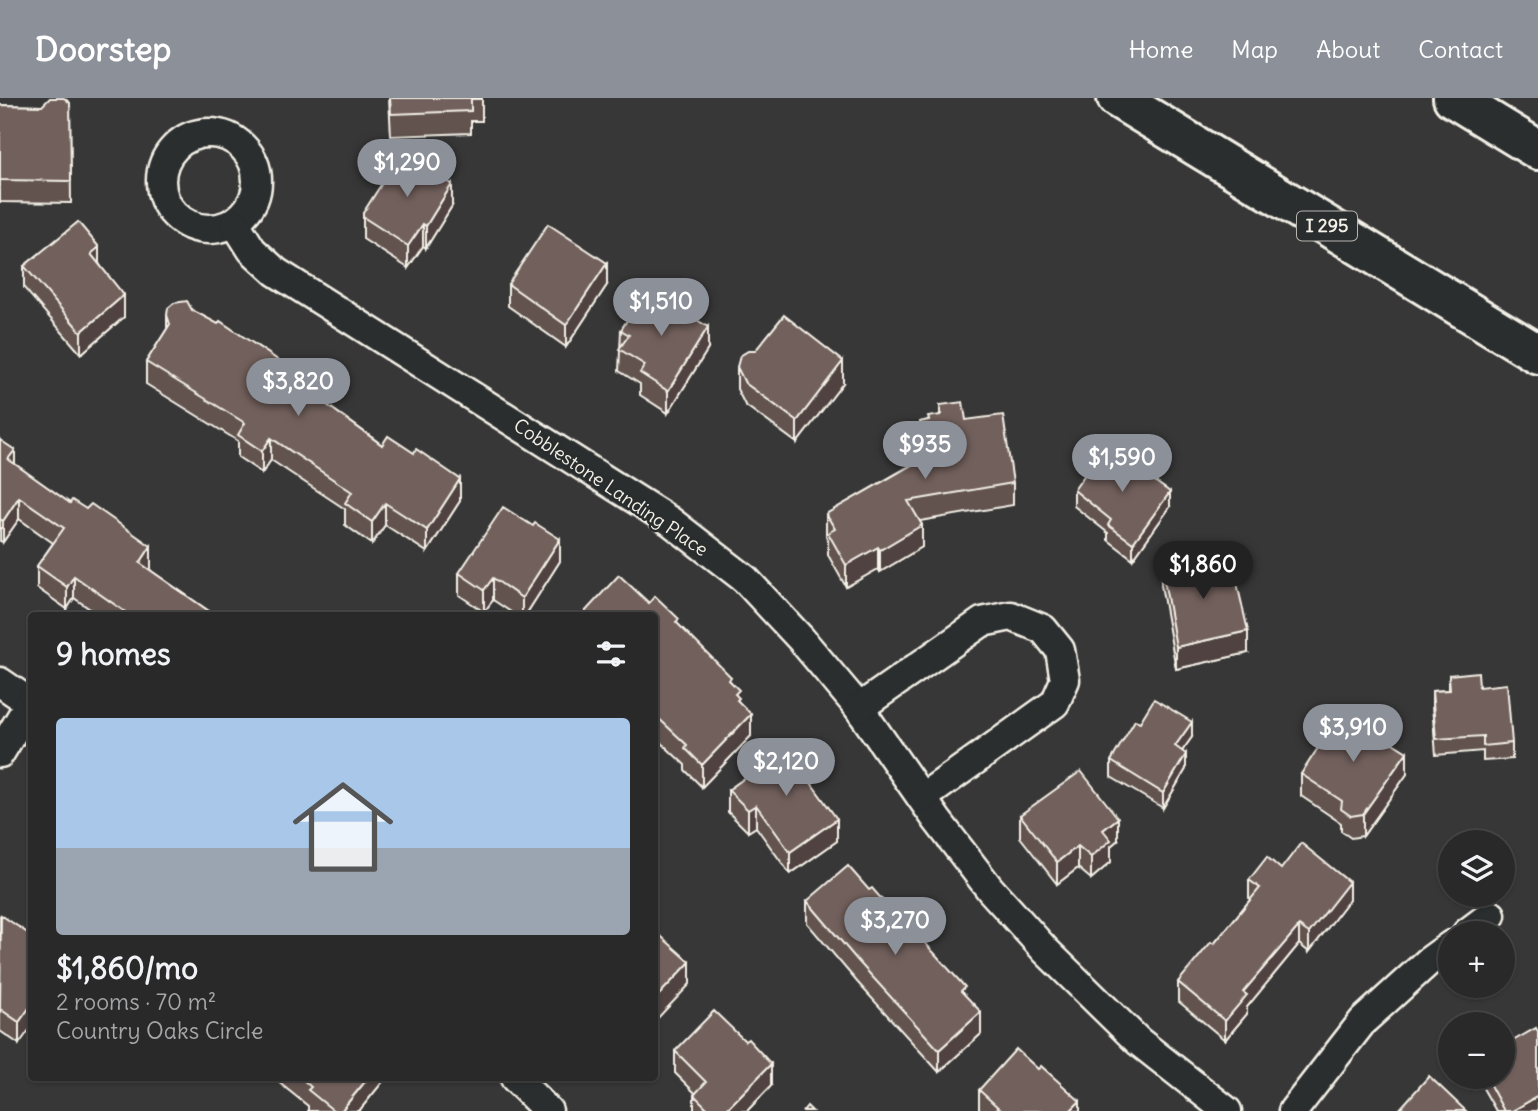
<!DOCTYPE html>
<html lang="en">
<head>
<meta charset="utf-8">
<style>
	:root { --surface:#2a2929; --page:#323131; --text:#f1f3f6; --muted:#a5a6a8; --line:#464546; --accent:#8c9099 }
	body { margin:0; font-family:Delius,sans-serif; background:var(--page); color:var(--text); height:100vh; display:flex; flex-direction:column; font-size:26px; white-space:nowrap }
	* { box-sizing:border-box; margin:0 }
	p { font-size:23px; color:var(--muted) }
	.icon { flex:none; width:38px; height:38px; fill:none; stroke:currentColor; stroke-width:2; stroke-linecap:round; stroke-linejoin:round }
	.map { position:relative; flex:1; overflow:hidden }
	.panel { position:absolute; left:28px; top:514px; width:630px; height:469px; display:flex; flex-direction:column; background:var(--surface); border-radius:7px; box-shadow:0 2px 5px #0004,0 0 0 2px var(--line) }
	.panel>* { flex:none }
	.buttons { position:absolute; left:1438px; top:732px; display:grid; gap:14px }
	.buttons a { display:grid; place-items:center; width:77px; height:77px; border-radius:50%; background:var(--surface); box-shadow:0 2px 5px #0004,0 0 0 2px var(--line); font-size:35px }
	.price { position:absolute; translate:-50% -60px; padding:0 16px; border-radius:24px; background:var(--accent); color:#fff; font-size:23px; line-height:46px; filter:drop-shadow(0 2px 4px #0008) }
	.price::after { content:''; position:absolute; left:50%; top:42px; width:21px; height:16px; margin-left:-10px; background:inherit; clip-path:polygon(0 0,100% 0,50% 100%) }
	.price.on { background:#222; color:#fff }
	ul { padding:0; list-style:none }
	li { display:grid; align-content:center; gap:14px; height:371px; padding:0 28px }
	li+li { border-top:2px solid var(--line) }
	li span { display:grid; place-items:center; height:217px; border-radius:7px; color:#555 }
	li>.icon { margin-inline-start:auto }
	span .icon { width:126px; height:126px; fill:#fffc; stroke-width:1 }
	li b { font-size:30px }
	h2 { display:flex; justify-content:space-between; align-items:center; height:84px; padding:0 28px; font-size:30px }
	header { display:flex; align-items:center; gap:42px; box-sizing:border-box; height:98px; padding:0 35px; background:var(--accent); color:#fff }
	header strong { font-size:33px }
	nav { display:flex; gap:38px; margin-inline-start:auto; font-size:24px }
	.map>svg:first-child { display:block }
	.lines { fill:none; stroke-linecap:round; stroke-linejoin:round }
	.street-casing { stroke:#f4f1e8; stroke-width:33 }
	.highway-casing { stroke:#f4f1e8; stroke-width:44 }
	.street { stroke:#2a2d2e; stroke-width:28 }
	.highway { stroke:#2a2d2e; stroke-width:38 }
	.wall { fill:#62534f; stroke:#f4f1e8; stroke-width:2 }
	.shaded-wall { fill:#504340; stroke:#f4f1e8; stroke-width:2 }
	.building { fill:#72605c; stroke:#f4f1e8; stroke-width:2 }
	.labels { text-anchor:middle; stroke-width:5; stroke-linejoin:round; paint-order:stroke }
	.shield { fill:#2a2d2e; stroke:#b7b6b0; stroke-width:2 }
	.shield-label { font-size:18px; font-weight:bold; fill:#f4f1e8 }
	.street-label { font-size:19px; fill:#f4f1e8; stroke:#2a2d2e }
</style>
</head>
<body>
<header>
<strong>Doorstep</strong>
<nav><a>Home</a><a>Map</a><a>About</a><a>Contact</a></nav>
</header>
<div class="map">
<svg width="1538" height="1013" viewBox="0 0 1538 1013">
	<rect width="100%" height="100%" fill="#383737"/>
	<filter id="ink" filterUnits="userSpaceOnUse"><feTurbulence type="fractalNoise" baseFrequency=".0143" numOctaves="2"/><feDisplacementMap in="SourceGraphic" scale="14" xChannelSelector="R" yChannelSelector="G"/><feConvolveMatrix kernelMatrix="1 2 1 2 8 2 1 2 1" color-interpolation-filters="sRGB"/></filter>
	<g filter="url(#ink)">
		<g class="lines">
			<g class="street-casing">
				<g id="street">
					<circle cx="209" cy="83" r="48"/>
					<path d="M235 125 252 152 276 174 670 423 745 481 801 541 859 610 937 722 990 791 1046 853 1138 943 1227 1013"/>
					<path d="M0 584 32 606"/>
					<path d="M859 610 982 524 1011 518 1043 531 1060 552 1065 582 1055 605 922 700"/>
					<path d="M0 655 30 605"/>
					<path d="M1467 835 1491 817"/>
					<path d="M515 980 548 1013"/>
					<path d="M1293 1013 1363 923 1429 863 1451 847"/>
				</g>
			</g>
			<g class="highway-casing">
				<g id="highway">
					<path d="M1117 0 1538 256"/>
					<path d="M1453 0 1538 52"/>
				</g>
			</g>
			<use href="#street" class="street"/>
			<use href="#highway" class="highway"/>
		</g>
		<g class="wall">
			<path d="M389 0H482V23H471V35L391 38Z"/>
			<path d="M70 5 71 105 0 104V7L42 8Z"/>
			<path d="M452 108 426 150 423 148 408 170 363 141V115Z"/>
			<path d="M99 165 124 219 81 256 24 190V168Z"/>
			<path d="M508 186 607 187 566 249 508 208Z"/>
			<path d="M192 212 309 294 460 403 427 454 385 427 372 446 345 427V411L271 362 262 375 238 359V343L146 286V264L167 231V217Z"/>
			<path d="M621 232 708 251 668 315 640 297V286L619 273Z"/>
			<path d="M737 269 843 285 797 345 745 307 737 291Z"/>
			<path d="M940 307 966 322 1013 385V407L920 423 922 449 880 474 878 471 846 489 828 457V441L826 438V416L923 360 920 346V324L928 322 940 317Z"/>
			<path d="M0 342 15 366 151 470 150 472 216 518H100L74 500 67 511 37 490V468L53 445 19 421 3 444 0 443Z"/>
			<path d="M1074 392 1170 409 1133 461 1108 442V435L1074 408Z"/>
			<path d="M533 428 560 463 525 518H517L493 502 484 514 459 497V475Z"/>
			<path d="M1161 465 1248 555 1176 571 1161 487Z"/>
			<path d="M649 505 679 527 731 584 751 638 702 689 685 672V667L654 638V518H582V517Z"/>
			<path d="M1449 577 1479 589 1512 645V661L1483 663V653L1436 657 1432 608V593L1449 592Z"/>
			<path d="M1140 624 1192 639 1182 653 1186 671 1163 710 1111 679V663Z"/>
			<path d="M1301 676H1407L1363 738 1351 740 1341 733V725L1301 698Z"/>
			<path d="M812 686 837 743 790 776 756 729 748 734 728 714V692Z"/>
			<path d="M1020 717 1118 742 1111 748V764L1091 781 1078 770 1057 786 1020 739Z"/>
			<path d="M1281 771 1349 802 1309 854 1299 846 1247 909V916L1225 942 1178 903V884L1214 846 1250 802 1249 800V782Z"/>
			<path d="M869 792 965 897 981 936 939 974 858 885 807 825V803Z"/>
			<path d="M0 818 32 838 19 946 0 933Z"/>
			<path d="M1509 945 1538 1013H1496L1476 978H1503Z"/>
			<path d="M675 953 771 988 747 1013H694V997L695 995 675 975Z"/>
			<path d="M277 980H385V981L359 1013H308V1008L277 983Z"/>
			<path d="M979 992 1080 1013H979Z"/>
		</g>
		<g class="shaded-wall">
			<path d="M452 86V108L426 150V128Z"/>
			<path d="M423 126V148L408 170V148Z"/>
			<path d="M99 149V171L91 156Z"/>
			<path d="M607 165V187L566 249V227Z"/>
			<path d="M124 197V219L81 256V234Z"/>
			<path d="M708 229V251L668 315V293Z"/>
			<path d="M843 263V285L797 345V323Z"/>
			<path d="M309 283V305L304 290Z"/>
			<path d="M271 340V362L262 375V353Z"/>
			<path d="M15 352V374L8 361Z"/>
			<path d="M460 381V403L427 454V432Z"/>
			<path d="M1170 394V409L1133 461V445Z"/>
			<path d="M19 399V421L3 444V423Z"/>
			<path d="M385 405V427L372 446V424Z"/>
			<path d="M922 427V449L880 474V452Z"/>
			<path d="M560 441V463L525 518H522V500Z"/>
			<path d="M151 448V470L140 487V465Z"/>
			<path d="M878 449V471L846 489V467Z"/>
			<path d="M74 478V500L67 511V489Z"/>
			<path d="M493 480V502L484 514V492Z"/>
			<path d="M1248 533V555L1176 571V549Z"/>
			<path d="M751 616V638L702 689V667Z"/>
			<path d="M1192 624V639L1175 663V648Z"/>
			<path d="M1407 654V676L1363 738V716Z"/>
			<path d="M1186 656V671L1163 710V695Z"/>
			<path d="M812 673V695L806 678Z"/>
			<path d="M756 707V729L748 734V712Z"/>
			<path d="M1118 720V742L1111 748V764L1091 781V759L1103 732Z"/>
			<path d="M837 721V743L790 776V754Z"/>
			<path d="M1078 748V770L1057 786V764Z"/>
			<path d="M1349 784V802L1309 854V835Z"/>
			<path d="M1299 828V846L1247 909V916L1225 942V923L1243 894Z"/>
			<path d="M690 864V886L654 924V902Z"/>
			<path d="M32 906V928L19 946V924Z"/>
			<path d="M981 914V936L939 974V952Z"/>
			<path d="M771 966V988L747 1013H725Z"/>
			<path d="M368 980H385V981L359 1013H341Z"/>
			<path d="M1538 998V1013H1512Z"/>
			<path d="M1080 1003V1013H1070Z"/>
		</g>
		<g class="building">
			<path d="M50 0H64L70 5 71 83 0 82V7L42 8Z"/>
			<path d="M390 0H482V1H471V13L391 16Z"/>
			<path d="M402 54 452 86 426 128 423 126 408 148 363 119V115Z"/>
			<path d="M78 124 99 149 91 156 124 197 81 234 24 168Z"/>
			<path d="M548 126 607 165 566 227 508 186Z"/>
			<path d="M647 190 708 229 668 293 640 275 645 267 619 251 629 237 621 232Z"/>
			<path d="M187 203 192 212 218 226 220 223 309 283 304 290 382 347 388 338 414 355 416 351 460 381 427 432 385 405 372 424 345 405 352 394 271 340 262 353 238 337 245 325 146 264 170 226 167 217 168 210 174 205Z"/>
			<path d="M784 217 843 263 797 323 745 285 737 269 740 258 748 253H755Z"/>
			<path d="M963 304 966 322 1003 317 1013 385 908 403 922 427 880 452 878 449 846 467 828 435 835 431 826 416 926 359 920 324 929 322 928 319 941 317 940 307Z"/>
			<path d="M0 342 15 352 8 361 70 405 72 402 86 411 91 406 151 448 140 465 216 518H131L74 478 67 489 37 468 64 430 19 399 3 423 0 421Z"/>
			<path d="M1105 348 1170 394 1133 445 1108 427 1111 422 1074 392Z"/>
			<path d="M503 409 533 428 535 425 560 441 522 500 493 480 484 492 459 475Z"/>
			<path d="M1231 459 1248 533 1176 549 1161 465 1180 463 1190 469Z"/>
			<path d="M619 477 649 505 655 498 679 521 676 524 731 579 729 582 739 592 735 596 739 600 737 602 751 616 702 667 685 650 687 647 654 616V611L656 609 654 607V518H583L582 517Z"/>
			<path d="M1478 574 1479 589 1507 586 1512 645 1483 648V638L1436 641 1432 593 1450 592 1449 577Z"/>
			<path d="M1154 601 1192 624 1175 648 1186 656 1163 695 1111 663 1135 622 1140 624Z"/>
			<path d="M1342 613 1407 654 1363 716 1351 718 1341 711 1342 703 1301 676Z"/>
			<path d="M792 646 812 673 806 678 837 721 790 754 756 707 748 712 728 692Z"/>
			<path d="M1081 673 1118 720 1103 732 1111 742 1091 759 1078 748 1057 764 1020 717Z"/>
			<path d="M1301 745 1349 784 1309 835 1299 828 1243 894 1247 897 1225 923 1178 884 1211 844 1214 846 1260 790 1249 782 1267 759 1281 771Z"/>
			<path d="M848 768 869 792 872 790 885 805 887 803 965 889 961 893 981 914 939 952 858 863 807 803Z"/>
			<path d="M1 817 32 838V906L19 924 0 911Z"/>
			<path d="M654 832 690 864 654 902Z"/>
			<path d="M714 913 745 943 748 941 771 966 725 1013H710L694 997 706 984 675 953Z"/>
			<path d="M1536 930 1538 934V998L1512 1013H1504L1485 978H1503V936L1509 945Z"/>
			<path d="M1016 951 1038 971 1041 968 1080 1003 1070 1013H1002L979 992Z"/>
			<path d="M1429 978 1466 1013H1398Z"/>
			<path d="M301 980H368L341 1013H334L308 992 311 989Z"/>
			<path d="M807 1008 812 1013H803Z"/>
		</g>
	</g>
	<g class="labels">
		<rect class="shield" x="1297" y="113.5" width="60" height="29" rx="5"/>
		<g class="shield-label">
			<text x="1327" y="134">I 295</text>
		</g>
		<g class="street-label">
			<text transform="translate(611 389) rotate(34)" y="7">Cobblestone Landing Place</text>
		</g>
	</g>
</svg>
<div class="buttons">
<a><svg class="icon" aria-label="layers" viewBox="0 0 24 24"><path d="M12 4l9 5-9 5-9-5zM3 14l9 5 9-5"/></svg></a>
<a>+</a>
<a>−</a>
</div>
<b class="price" style="left:407px;top:101px">$1,290</b>
<b class="price" style="left:661px;top:240px">$1,510</b>
<b class="price" style="left:298px;top:320px">$3,820</b>
<b class="price" style="left:925px;top:383px">$935</b>
<b class="price" style="left:1122px;top:396px">$1,590</b>
<b class="price on" style="left:1203px;top:503px">$1,860</b>
<b class="price" style="left:1353px;top:666px">$3,910</b>
<b class="price" style="left:786px;top:700px">$2,120</b>
<b class="price" style="left:895px;top:859px">$3,270</b>
<section class="panel">
<h2>9 homes<svg class="icon" aria-label="filters" viewBox="0 0 24 24"><path d="M4 7h16M4 17h16"/><circle cx="9" cy="7" r="2"/><circle cx="15" cy="17" r="2"/></svg></h2>
<ul>
<li><span style="background:linear-gradient(#a9c7e8 60%,#9aa5b1 0)"><svg class="icon" aria-label="home" viewBox="0 0 24 24"><path d="M3 11l9-7 9 7M6 9v11h12V9"/></svg></span><div><b>$1,860/mo</b><p>2 rooms · 70 m²</p><p>Country Oaks Circle</p></div></li>
</ul>
</section>
</div>
</body>
</html>
